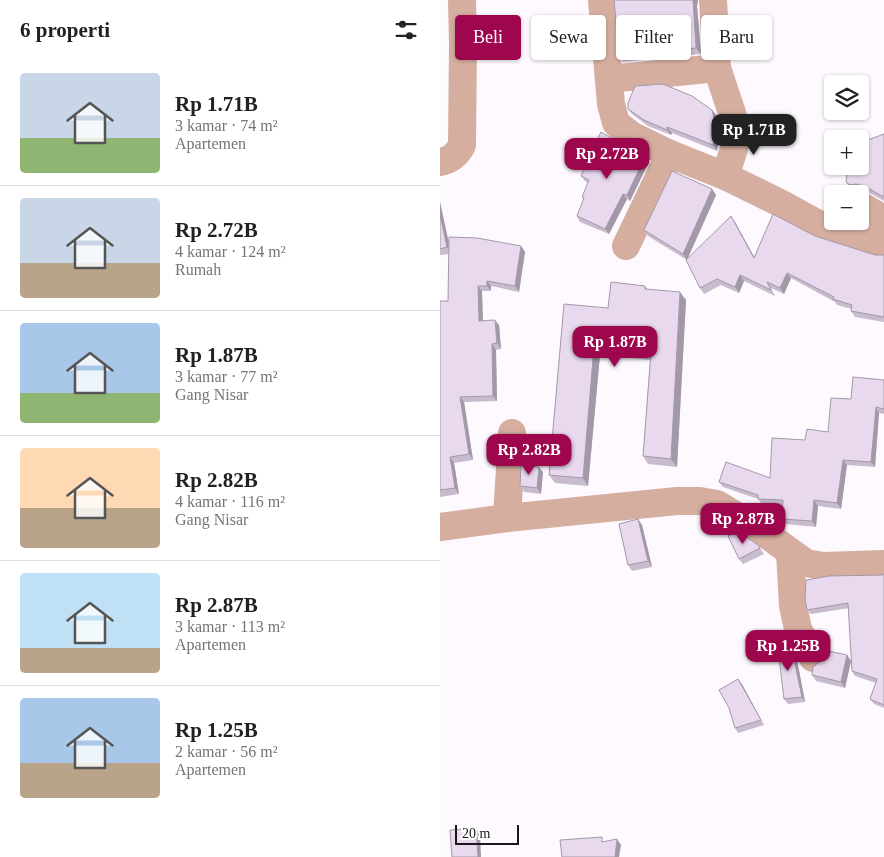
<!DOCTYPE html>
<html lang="id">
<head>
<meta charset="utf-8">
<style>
	:root { --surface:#fff; --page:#f6f6f6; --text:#202124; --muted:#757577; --line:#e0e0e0; --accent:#9e064d }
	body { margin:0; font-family:Georgia,serif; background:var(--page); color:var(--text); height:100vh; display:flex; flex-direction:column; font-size:19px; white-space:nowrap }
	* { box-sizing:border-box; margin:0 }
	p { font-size:16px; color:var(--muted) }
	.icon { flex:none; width:28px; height:28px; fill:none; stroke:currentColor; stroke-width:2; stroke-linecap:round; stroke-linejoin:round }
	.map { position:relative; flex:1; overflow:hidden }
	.details { display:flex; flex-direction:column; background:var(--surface); width:440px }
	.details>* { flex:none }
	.hud { position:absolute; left:15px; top:15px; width:354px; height:45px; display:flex; gap:10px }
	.buttons { position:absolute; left:384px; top:75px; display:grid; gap:10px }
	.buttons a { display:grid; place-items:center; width:45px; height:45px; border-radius:5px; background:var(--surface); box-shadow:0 1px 4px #0004; font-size:25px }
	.scale { position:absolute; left:15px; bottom:12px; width:64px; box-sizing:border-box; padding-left:5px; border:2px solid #1b161d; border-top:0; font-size:14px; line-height:18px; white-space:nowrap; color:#1b161d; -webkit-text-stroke:4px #fff; paint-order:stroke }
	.price { position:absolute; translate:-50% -42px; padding:0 11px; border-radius:10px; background:var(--accent); color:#fff; font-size:16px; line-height:32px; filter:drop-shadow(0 1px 2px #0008) }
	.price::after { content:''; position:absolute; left:50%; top:30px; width:15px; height:11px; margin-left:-8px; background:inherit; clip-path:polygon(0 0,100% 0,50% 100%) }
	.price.active { background:#222; color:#fff }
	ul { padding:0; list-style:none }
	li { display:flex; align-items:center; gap:15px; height:125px; padding:0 20px }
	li+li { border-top:1px solid var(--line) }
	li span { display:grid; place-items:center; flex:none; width:140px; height:100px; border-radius:5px; color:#555 }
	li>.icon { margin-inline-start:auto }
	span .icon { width:60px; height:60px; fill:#fffc; stroke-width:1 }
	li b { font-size:21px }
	h2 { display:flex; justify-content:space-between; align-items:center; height:60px; padding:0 20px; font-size:21px }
	.tag { padding:0 18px; border-radius:5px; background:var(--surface); box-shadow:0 1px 4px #0004; font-size:18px; line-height:45px }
	.tag.active { background:var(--accent); color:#fff }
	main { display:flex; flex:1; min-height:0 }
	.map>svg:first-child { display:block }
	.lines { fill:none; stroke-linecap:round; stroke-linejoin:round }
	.minor { stroke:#d6aea0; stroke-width:28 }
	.wall { fill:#c8bbce }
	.shaded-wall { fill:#a398a7 }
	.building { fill:#e9d9ef; stroke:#a398a7 }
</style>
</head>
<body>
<main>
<section class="details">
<h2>6 properti<svg class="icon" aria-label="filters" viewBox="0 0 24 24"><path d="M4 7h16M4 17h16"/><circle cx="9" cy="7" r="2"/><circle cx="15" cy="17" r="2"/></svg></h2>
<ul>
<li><span style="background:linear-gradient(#c9d6e8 65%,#8fb573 0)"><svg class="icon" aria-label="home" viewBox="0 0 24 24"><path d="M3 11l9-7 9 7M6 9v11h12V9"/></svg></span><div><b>Rp 1.71B</b><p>3 kamar · 74 m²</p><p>Apartemen</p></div></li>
<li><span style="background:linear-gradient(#c9d6e8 65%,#b9a48a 0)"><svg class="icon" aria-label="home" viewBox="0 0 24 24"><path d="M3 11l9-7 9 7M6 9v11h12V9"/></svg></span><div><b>Rp 2.72B</b><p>4 kamar · 124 m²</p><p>Rumah</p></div></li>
<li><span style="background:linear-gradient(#a9c7e8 70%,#8fb573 0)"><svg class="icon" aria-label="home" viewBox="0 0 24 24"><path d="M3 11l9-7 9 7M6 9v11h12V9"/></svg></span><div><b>Rp 1.87B</b><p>3 kamar · 77 m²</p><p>Gang Nisar</p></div></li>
<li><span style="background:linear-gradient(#ffd9b3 60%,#b9a48a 0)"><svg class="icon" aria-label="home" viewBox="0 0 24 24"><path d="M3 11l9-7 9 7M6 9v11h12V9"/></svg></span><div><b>Rp 2.82B</b><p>4 kamar · 116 m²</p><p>Gang Nisar</p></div></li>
<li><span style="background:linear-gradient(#bfe0f5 75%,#b9a48a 0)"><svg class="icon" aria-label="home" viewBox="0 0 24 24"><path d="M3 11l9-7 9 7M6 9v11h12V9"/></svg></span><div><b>Rp 2.87B</b><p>3 kamar · 113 m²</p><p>Apartemen</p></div></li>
<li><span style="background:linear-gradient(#a9c7e8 65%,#b9a48a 0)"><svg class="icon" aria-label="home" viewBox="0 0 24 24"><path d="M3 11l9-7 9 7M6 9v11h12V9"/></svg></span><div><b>Rp 1.25B</b><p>2 kamar · 56 m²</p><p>Apartemen</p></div></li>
</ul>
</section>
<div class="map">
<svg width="444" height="857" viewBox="0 0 444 857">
	<rect width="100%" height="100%" fill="#fdf9fe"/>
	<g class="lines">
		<g class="minor">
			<path d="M162 0 171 104 176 123 191 135 230 154 285 176"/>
			<path d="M273 0 277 68 292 113 296 131 294 149 285 176 342 204 384 227 444 246"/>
			<path d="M169 79 277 68"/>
			<path d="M0 162C11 160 17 155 22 145L23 45 22 0"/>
			<path d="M420 205 444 219"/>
			<path d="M186 246 230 154"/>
			<path d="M67 518 72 433"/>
			<path d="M0 527 67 518 237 501H260L277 504 320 530 366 563 383 566 444 564"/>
			<path d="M350 553 353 606 358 629 373 658"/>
		</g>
	</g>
	<g class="wall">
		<path d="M174 0H258L257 6 261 54 183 62 179 56Z"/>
		<path d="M188 109 272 110 277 116 280 132 277 151 232 133 231 135 208 126 192 114Z"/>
		<path d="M444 134V201L428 192 421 189 414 191 410 188 406 182Z"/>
		<path d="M180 143 183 148 208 164 190 201 187 199 169 234 140 222 137 216 144 200 142 197 148 183 145 181 141 176Z"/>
		<path d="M272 189 276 195 247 259 295 222 314 257 375 236 435 255H444V322L415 317 411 311 412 309 397 305 395 302 351 278 344 294 331 288 335 296 304 281 299 293 281 285 264 294 260 288 247 260 208 236 204 230Z"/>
		<path d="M0 202 9 244 81 246 85 252 79 292 51 286V291H42L43 321 59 325 61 349 56 350 57 401 24 402 33 460 14 463 19 494 0 497V301H8L9 254 0 255Z"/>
		<path d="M205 286 207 289 246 300 237 467 208 464 203 456 210 360 160 355 148 486 115 483 109 475 168 308Z"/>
		<path d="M444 380V414L439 413 435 467 407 465 401 509 378 506 376 527 346 524 342 519 343 506 322 504 318 499 283 487 279 482 330 478 365 440 388 432 411 399Z"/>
		<path d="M103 472 101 494 84 492 80 486Z"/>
		<path d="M202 525 212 567 192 571 188 565Z"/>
		<path d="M318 545 324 554 303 564 299 559Z"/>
		<path d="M444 574V708L434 704 430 699 436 683 415 676 412 671 409 608 371 614 367 610Z"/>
		<path d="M348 644 357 660 365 702 348 704 344 699Z"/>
		<path d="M407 655 411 661 405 688 376 681 372 675Z"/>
		<path d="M298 679 324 725 298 733 295 728Z"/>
	</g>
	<g class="shaded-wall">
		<path d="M253 0H258L257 6 261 54 256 48Z"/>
		<path d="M272 110 277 116 280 132 277 151 273 145Z"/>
		<path d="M227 127 232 133 231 135 227 130Z"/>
		<path d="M204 159 208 164 190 201 187 195Z"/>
		<path d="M272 189 276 195 247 260 243 254Z"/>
		<path d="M183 194 187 199 169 234 165 229Z"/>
		<path d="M0 202 11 253 7 247 0 215Z"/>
		<path d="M291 216 295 222 318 264 314 258Z"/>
		<path d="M81 246 85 252 79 292 75 286Z"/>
		<path d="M347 273 351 278 344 294 340 288Z"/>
		<path d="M300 275 304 281 299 293 295 287Z"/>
		<path d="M47 281 51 286V291L47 286Z"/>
		<path d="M38 286 42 291 43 327 39 321Z"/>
		<path d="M240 292 246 300 237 467 231 459Z"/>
		<path d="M55 320 59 325 61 349 57 343Z"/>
		<path d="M52 344 56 350 57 401 53 396Z"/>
		<path d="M154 347 160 355 148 486 143 478Z"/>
		<path d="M20 397 24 402 33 460 29 454Z"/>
		<path d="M436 407 439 413 435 467 431 462Z"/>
		<path d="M10 457 14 463 19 494 15 488Z"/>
		<path d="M403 460 407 465 401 509 397 503Z"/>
		<path d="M99 467 103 472 101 494 97 488Z"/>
		<path d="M374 500 378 506 376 527 372 521Z"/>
		<path d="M198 519 202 525 212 567 208 561Z"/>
		<path d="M345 640 357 660 365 702 362 697Z"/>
		<path d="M407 655 411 661 405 688 401 682Z"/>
		<path d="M298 679 302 684 324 725 321 720Z"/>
		<path d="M36 828 40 834 41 857H38Z"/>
		<path d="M177 839 181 845 179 857H175Z"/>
	</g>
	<g class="building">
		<path d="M174 0H253L256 48 179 56Z"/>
		<path d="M223 84 252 96 272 110 276 126 273 145 227 127V130L204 120 188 109V103L195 86Z"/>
		<path d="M161 132 180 143 178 146 204 159 187 195 183 194 165 229 137 216 144 198 142 197 149 180 141 176Z"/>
		<path d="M444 134V197L424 186 416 184 410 185 406 182 408 166H420V143Z"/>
		<path d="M232 171 272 189 243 254 204 230Z"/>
		<path d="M333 214 375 236 435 255H444V317L411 311 412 305 393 299 394 297 347 273 340 288 327 282 331 290 300 275 295 287 277 279 260 288 246 260 291 216 314 258Z"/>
		<path d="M0 215 7 247 0 249Z"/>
		<path d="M9 237 37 238 81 246 75 286 47 281V286H38L39 321 55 320 57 343 52 344 53 396 20 397 29 454 10 457 15 488 0 490V301H8Z"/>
		<path d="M171 282 205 286V289L240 292 231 459 203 456 211 353 154 347 143 478 109 475 124 304 168 308Z"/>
		<path d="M413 377 444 380V409L436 407 431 462 403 460 397 503 374 500 372 521 342 519 343 500 318 499V495L279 482 286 462 330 478 332 438 365 440 367 429 388 432 391 398 411 399Z"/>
		<path d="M81 465 99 467 97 488 80 486Z"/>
		<path d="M198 519 208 561 188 565 179 524Z"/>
		<path d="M298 531 318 545 320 548 299 559 288 536Z"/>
		<path d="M444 574V705L430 699 437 679 412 671 408 603 367 610 365 599 366 580 389 576 442 575Z"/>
		<path d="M345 640 353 655 362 697 344 699 337 641Z"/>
		<path d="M384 650 407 655 401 682 372 675 373 667 382 660Z"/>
		<path d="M298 679 321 720 295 728 289 708 279 690Z"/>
		<path d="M36 828 38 857H12L10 830Z"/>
		<path d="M162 837V842L177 839 175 857H122L120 840Z"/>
	</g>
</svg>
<div class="buttons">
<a><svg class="icon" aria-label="layers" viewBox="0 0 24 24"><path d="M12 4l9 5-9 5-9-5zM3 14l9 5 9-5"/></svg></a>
<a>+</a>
<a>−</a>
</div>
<div class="scale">20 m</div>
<b class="price active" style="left:314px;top:156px">Rp 1.71B</b>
<b class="price" style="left:167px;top:180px">Rp 2.72B</b>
<b class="price" style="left:175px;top:368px">Rp 1.87B</b>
<b class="price" style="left:89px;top:476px">Rp 2.82B</b>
<b class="price" style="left:303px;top:545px">Rp 2.87B</b>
<b class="price" style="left:348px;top:672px">Rp 1.25B</b>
<div class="hud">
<a class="tag active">Beli</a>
<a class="tag">Sewa</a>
<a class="tag">Filter</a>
<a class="tag">Baru</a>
</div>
</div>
</main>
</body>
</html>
